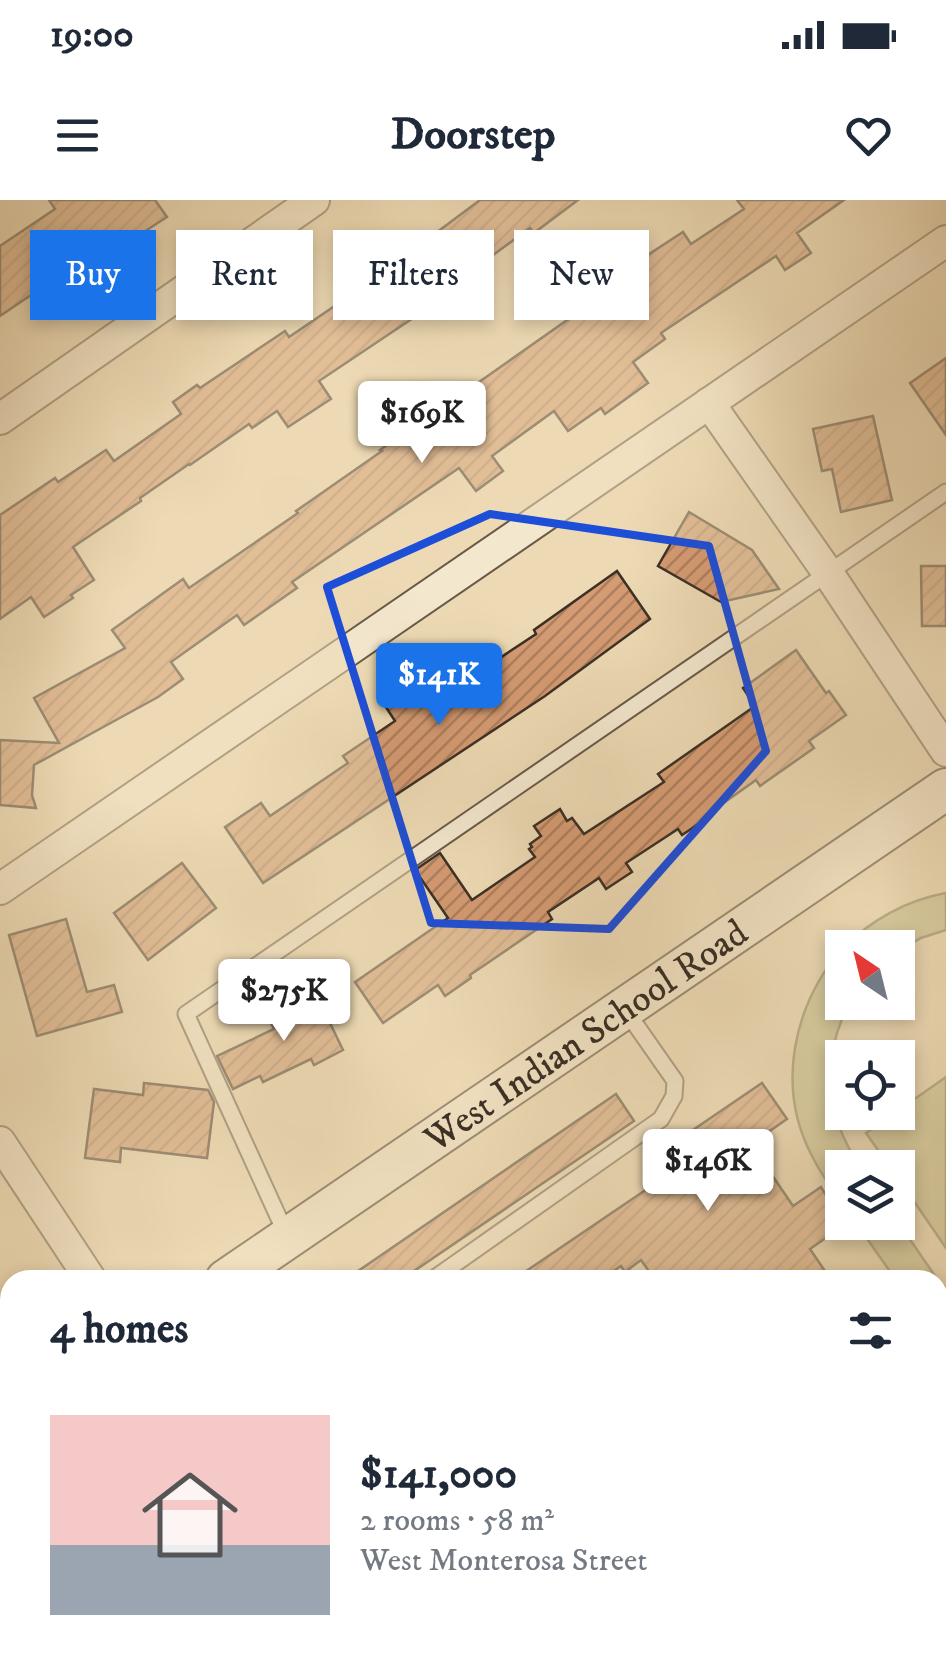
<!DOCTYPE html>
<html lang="en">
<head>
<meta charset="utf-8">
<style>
	:root { --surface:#fff; --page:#f2f2f3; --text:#1f2937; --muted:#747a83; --line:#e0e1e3; --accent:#1a73e8 }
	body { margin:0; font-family:"IM FELL DW Pica",serif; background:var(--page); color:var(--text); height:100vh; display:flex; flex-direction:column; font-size:38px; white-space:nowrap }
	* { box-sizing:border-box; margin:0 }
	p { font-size:32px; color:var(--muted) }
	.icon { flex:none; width:55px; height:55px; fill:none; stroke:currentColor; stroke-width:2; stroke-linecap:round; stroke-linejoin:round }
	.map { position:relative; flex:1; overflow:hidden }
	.details { position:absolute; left:0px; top:1070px; width:948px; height:392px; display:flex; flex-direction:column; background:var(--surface); border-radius:30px 30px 0 0; box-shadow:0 5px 15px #0003 }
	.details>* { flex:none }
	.guide { position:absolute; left:30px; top:30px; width:888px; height:90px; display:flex; gap:20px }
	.needle { width:65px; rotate:325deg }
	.fabs { position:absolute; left:825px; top:730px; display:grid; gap:20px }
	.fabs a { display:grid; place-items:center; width:90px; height:90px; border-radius:0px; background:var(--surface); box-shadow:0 5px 15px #0003; font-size:50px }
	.price { position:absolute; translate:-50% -85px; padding:0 22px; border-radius:10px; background:#fff; color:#222; font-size:32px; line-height:65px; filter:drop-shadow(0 2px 5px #0008) }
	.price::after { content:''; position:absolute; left:50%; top:60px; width:30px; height:22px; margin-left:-15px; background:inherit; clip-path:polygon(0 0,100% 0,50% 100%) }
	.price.selected { background:var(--accent); color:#fff }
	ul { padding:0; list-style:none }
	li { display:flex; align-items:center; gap:30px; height:250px; padding:0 50px }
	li+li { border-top:2px solid var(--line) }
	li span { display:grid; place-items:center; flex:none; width:280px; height:200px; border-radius:0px; color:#555 }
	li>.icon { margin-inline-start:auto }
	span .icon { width:120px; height:120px; fill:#fffc; stroke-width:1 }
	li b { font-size:42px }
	h2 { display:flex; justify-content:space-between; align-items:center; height:120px; padding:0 50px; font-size:42px }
	.chip { padding:0 35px; border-radius:0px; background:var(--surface); box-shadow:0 5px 15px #0003; font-size:35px; line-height:90px }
	.chip.selected { background:var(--accent); color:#fff }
	.status { display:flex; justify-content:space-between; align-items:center; height:70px; padding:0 50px; background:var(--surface); direction:ltr }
	.status svg { height:28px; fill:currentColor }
	header { display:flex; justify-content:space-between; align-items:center; height:130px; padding:0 50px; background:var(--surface); font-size:45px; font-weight:700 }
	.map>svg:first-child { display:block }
	.green { fill:#c0bd88; stroke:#7e7657; stroke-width:2.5 }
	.building { fill:url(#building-hatch); stroke:#3b3026; stroke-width:2.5 }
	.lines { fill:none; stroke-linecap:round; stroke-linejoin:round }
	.service-casing { stroke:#685a4a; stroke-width:19 }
	.minor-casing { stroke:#685a4a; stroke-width:34 }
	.secondary-casing { stroke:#3b3026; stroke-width:44 }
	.service { stroke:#f3e7ce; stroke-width:15 }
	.minor { stroke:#f3e7ce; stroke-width:30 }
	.secondary { stroke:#f3e7ce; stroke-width:40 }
	.marked { fill:none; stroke:#1d4ed8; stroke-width:8; stroke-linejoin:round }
	.labels { text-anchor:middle; stroke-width:8; stroke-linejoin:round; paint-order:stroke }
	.street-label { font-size:38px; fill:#3b3026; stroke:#f3e7ce }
</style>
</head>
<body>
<div class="status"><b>19:00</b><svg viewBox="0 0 49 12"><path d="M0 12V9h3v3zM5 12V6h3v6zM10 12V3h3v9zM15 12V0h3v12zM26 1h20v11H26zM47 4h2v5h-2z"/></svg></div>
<header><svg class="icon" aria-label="menu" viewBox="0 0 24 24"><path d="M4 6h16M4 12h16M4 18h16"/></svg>Doorstep<svg class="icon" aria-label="heart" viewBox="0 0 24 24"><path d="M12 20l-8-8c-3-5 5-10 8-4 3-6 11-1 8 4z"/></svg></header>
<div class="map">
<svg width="946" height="1461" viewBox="0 0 946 1461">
	<defs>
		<pattern id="building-hatch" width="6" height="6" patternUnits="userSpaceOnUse" patternTransform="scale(2.5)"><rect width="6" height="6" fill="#d59b73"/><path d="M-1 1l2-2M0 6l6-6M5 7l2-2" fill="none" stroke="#ae7f5e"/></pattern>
	</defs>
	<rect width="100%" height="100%" fill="#eddab4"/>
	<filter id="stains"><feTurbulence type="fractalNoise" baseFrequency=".002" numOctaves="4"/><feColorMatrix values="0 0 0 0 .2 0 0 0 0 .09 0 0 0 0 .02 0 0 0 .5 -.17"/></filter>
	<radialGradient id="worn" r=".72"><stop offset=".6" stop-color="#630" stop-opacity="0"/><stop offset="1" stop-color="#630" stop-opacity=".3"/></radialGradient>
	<g class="green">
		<path d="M946 693V730L921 738 898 751V748H843C871 720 907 700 946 693Z"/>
		<path d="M842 748V802L849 803C820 863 824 911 860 967L842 968V1003C832 989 821 974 813 958 775 887 793 807 842 748Z"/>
		<path d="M946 877V1048L898 978V968L890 967 866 933Z"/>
		<path d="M898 1022 946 1092V1151L938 1139V1080H896L856 1023Z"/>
	</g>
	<g class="building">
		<path d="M49 0H155L167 17 133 39 137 44 112 61 102 47 0 116V46L55 9Z"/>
		<path d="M480 0H578L534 33 530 28 426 104 428 108 319 181 331 199 288 227 277 211 252 228 249 224 190 265 189 264 140 298 141 301 73 347 94 380 71 395 73 398 44 417 31 397 0 419V315L55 278 58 282 106 250 114 261 181 214 173 202 197 185 200 188 285 131 289 137 361 88 354 76 390 51 397 62Z"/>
		<path d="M737 0H844L797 33 811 53 785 70 776 56 661 133 665 139 633 162 648 183 605 214 601 208 568 231 554 211 492 256 503 271 476 291 459 268 292 382 297 388 244 425 237 415 171 462 183 479 158 497 34 565 32 595 36 608 0 605V540L59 543 34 498 125 448 112 430 183 379 189 388 298 313 296 311 382 251 380 250 451 198 452 201 644 66 640 60 683 32 691 44 744 9Z"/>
		<path d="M946 158V235L910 183Z"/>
		<path d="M873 216 892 300 841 312 832 269 822 271 813 229Z"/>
		<path d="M689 312 752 350 779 389 721 402 658 366Z"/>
		<path d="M921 366H946V426H922Z"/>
		<path d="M617 371 650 419 545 496 263 683 225 627 261 603 270 616 348 563 343 556 395 521 384 504 418 481 432 503 536 434 534 430Z"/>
		<path d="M796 450 826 493 829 491 846 515 809 541 814 548 760 586 756 580 711 612 712 615 682 635 678 629 626 663 632 672 606 689 599 678 548 712 552 719 470 775 471 778 445 796 438 785 383 823 355 782 448 718 415 670 440 653 472 700 535 657 529 649 532 647 530 644 541 636 534 626 560 609 567 621 572 618 584 634 664 582 658 574 755 506 743 488Z"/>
		<path d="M182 663 216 708 148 760 114 713Z"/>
		<path d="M66 719 87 792 114 785 122 812 37 836 9 735Z"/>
		<path d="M316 794 343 850 314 865 311 859 263 882 260 876 233 889 217 856 274 829 268 816Z"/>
		<path d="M144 883 208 890 214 902 207 958 121 948 120 962 85 958 94 889 143 895Z"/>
		<path d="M762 883 787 919 751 944 793 1006 821 987 842 1022 846 1024 810 1049 831 1080H655L641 1060 625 1072 621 1066 600 1080H513L672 972 659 953Z"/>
		<path d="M616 894 634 921 401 1080H345Z"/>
	</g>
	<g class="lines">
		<g class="service-casing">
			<g id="service">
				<path d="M287 1036 186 814 946 292"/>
				<path d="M432 1080 661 919 674 896 675 881 624 808"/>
				<path d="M0 1444 10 1437"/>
				<path d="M796 1452 802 1461"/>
				<path d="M632 1461 645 1452"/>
			</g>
		</g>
		<g class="minor-casing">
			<g id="minor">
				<path d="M709 203 828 373 946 551"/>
				<path d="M0 219 314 0"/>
				<path d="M0 689 946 41"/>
				<path d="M0 942 91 1080"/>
				<path d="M449 1452 455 1461"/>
			</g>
		</g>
		<g class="secondary-casing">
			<g id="secondary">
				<path id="s1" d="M226 1080 946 589"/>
				<path d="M0 1234 10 1227"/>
			</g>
		</g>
		<use href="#service" class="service"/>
		<use href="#minor" class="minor"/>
		<use href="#secondary" class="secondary"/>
	</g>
	<path d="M0 0H946V1461H0ZM490 314 709 346 766 551 609 729 431 723 327 387Z" fill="#eddab4" fill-opacity=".55" fill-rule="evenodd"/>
	<path class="marked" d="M490 314 709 346 766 551 609 729 431 723 327 387Z"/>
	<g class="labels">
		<g class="street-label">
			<text dy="13" stroke="none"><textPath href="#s1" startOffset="435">West Indian School Road</textPath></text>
		</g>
	</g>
	<rect width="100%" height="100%" filter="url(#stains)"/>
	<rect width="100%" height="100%" fill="url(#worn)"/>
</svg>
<div class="fabs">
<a><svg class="needle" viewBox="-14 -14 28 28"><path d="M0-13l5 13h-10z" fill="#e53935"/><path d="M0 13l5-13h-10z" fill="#747a83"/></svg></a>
<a><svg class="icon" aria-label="locate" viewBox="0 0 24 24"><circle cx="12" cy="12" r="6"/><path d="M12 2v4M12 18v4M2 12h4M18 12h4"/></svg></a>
<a><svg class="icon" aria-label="layers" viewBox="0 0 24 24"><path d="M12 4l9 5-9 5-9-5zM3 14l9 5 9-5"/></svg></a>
</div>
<b class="price" style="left:422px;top:266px">$169K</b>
<b class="price selected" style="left:439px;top:528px">$141K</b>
<b class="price" style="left:284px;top:844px">$275K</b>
<b class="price" style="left:708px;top:1014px">$146K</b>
<div class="guide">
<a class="chip selected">Buy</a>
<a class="chip">Rent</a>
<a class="chip">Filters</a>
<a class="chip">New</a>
</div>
<section class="details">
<h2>4 homes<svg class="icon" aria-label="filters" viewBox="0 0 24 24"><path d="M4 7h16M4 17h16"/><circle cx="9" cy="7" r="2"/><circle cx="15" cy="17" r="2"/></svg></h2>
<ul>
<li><span style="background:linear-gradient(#f6c9c9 65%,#9aa5b1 0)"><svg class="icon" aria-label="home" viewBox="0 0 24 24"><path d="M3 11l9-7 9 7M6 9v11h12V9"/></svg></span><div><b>$141,000</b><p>2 rooms · 58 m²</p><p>West Monterosa Street</p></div></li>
</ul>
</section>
</div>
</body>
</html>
